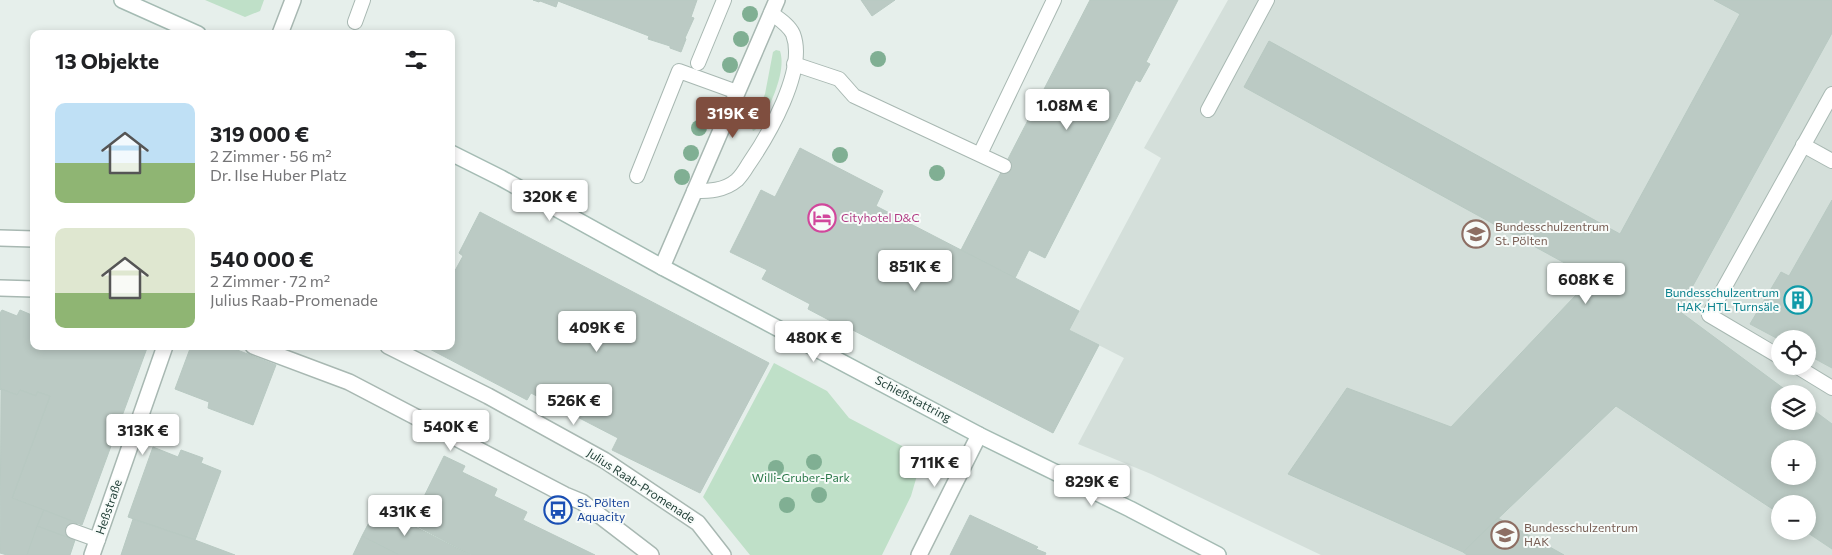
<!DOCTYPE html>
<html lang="de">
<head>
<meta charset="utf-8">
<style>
	:root { --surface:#fff; --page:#f6f6f6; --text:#202124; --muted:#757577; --accent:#7f4e3f }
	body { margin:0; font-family:Commissioner,sans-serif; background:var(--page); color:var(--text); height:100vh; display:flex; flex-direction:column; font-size:19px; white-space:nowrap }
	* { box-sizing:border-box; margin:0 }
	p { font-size:16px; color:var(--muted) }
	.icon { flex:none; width:28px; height:28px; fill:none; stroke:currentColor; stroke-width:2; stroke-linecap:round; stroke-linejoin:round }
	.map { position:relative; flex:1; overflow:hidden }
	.drawer { position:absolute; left:30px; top:30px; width:425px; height:320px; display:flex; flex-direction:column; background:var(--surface); border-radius:10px; box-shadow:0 2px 8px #0003 }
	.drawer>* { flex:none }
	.buttons { position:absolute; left:1771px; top:330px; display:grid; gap:10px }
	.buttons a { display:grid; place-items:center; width:45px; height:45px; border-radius:50%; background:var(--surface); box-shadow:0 2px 8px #0003; font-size:25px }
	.price { position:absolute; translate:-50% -42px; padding:0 11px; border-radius:5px; background:#fff; color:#222; font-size:16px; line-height:32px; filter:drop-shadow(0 1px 2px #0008) }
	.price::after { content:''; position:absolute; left:50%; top:30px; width:15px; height:11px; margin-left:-8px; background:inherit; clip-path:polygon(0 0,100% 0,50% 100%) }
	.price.active { background:var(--accent); color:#fff }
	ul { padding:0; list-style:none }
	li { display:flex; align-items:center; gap:15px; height:125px; padding:0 25px }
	li span { display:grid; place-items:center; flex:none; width:140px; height:100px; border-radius:10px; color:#555 }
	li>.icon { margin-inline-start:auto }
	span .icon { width:60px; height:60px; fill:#fffc; stroke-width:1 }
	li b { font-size:21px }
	h2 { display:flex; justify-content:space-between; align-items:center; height:60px; padding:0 25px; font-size:21px }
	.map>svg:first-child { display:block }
	.built { fill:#d4dfda; fill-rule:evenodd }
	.green { fill:#bfe0c8 }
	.building { fill:#bbcac4; stroke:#b8c9c2; fill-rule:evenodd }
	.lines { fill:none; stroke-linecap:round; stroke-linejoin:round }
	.service-casing { stroke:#a8b8b2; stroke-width:16 }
	.minor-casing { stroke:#a8b8b2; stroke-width:18 }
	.secondary-casing { stroke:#a4bbb3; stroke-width:18 }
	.service { stroke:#fff; stroke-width:14 }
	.minor { stroke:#fff; stroke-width:15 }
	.secondary { stroke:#fff; stroke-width:15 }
	.tree { fill:#80af93 }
	.labels { text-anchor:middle; stroke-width:4; stroke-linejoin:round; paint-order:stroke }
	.hotel-label { font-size:12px; fill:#b23c85; stroke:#f7fbf9; text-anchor:start }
	.education-label { font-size:12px; fill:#785e54; stroke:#f7fbf9; text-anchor:start }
	.culture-label { font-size:12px; fill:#0d838f; stroke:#f7fbf9; text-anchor:end }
	.street-label { font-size:12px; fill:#24423a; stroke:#f7fbf9 }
	.park-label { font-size:12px; fill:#2d7a4b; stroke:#f7fbf9 }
	.transit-label { font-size:12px; fill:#164399; stroke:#f7fbf9; text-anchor:start }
</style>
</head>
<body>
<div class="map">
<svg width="1832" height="555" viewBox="0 0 1832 555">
	<rect width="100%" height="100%" fill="#e6efeb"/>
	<path class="built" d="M1228 0H1832V555H1321L1151 474 1078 444 1124 358 1069 330 1161 158 1144 148ZM1780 339H1808V366H1780ZM1780 394H1808V421H1780ZM1780 449H1808V476H1780ZM1780 504H1808V531H1780Z"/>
	<g class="green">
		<path d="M205 0H264L260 11 245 17Z"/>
		<path d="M776 50 780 51C787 72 769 108 759 126L755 130 753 131 751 126 765 94 773 52Z"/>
		<path d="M774 363 827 391 849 418 904 447 914 458 918 472 911 496 882 555H750L703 497Z"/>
	</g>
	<g class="building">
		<path d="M533 0H697L691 17 694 18 685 38 686 39 681 52 670 48V46L648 39 649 36 558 1 556 7 540 1 539 2Z"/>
		<path d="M861 0H895L872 16Z"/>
		<path d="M1090 0H1178L1146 62 1150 64 1140 82 1136 80 1045 258 1029 250 1015 278 961 250Z"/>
		<path d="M1714 0H1832V33L1679 311 1791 394H1780V421H1808V406L1832 424V549L1805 531H1808V504H1780V514L1616 406 1463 552 1288 474 1347 388 1451 427 1592 278 1244 87 1269 41 1620 234 1740 14ZM1780 449H1808V476H1780Z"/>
		<path d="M800 148 883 191 876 206 1079 311 1069 330 1099 345 1053 433 843 325 842 327 808 309 810 304 762 279 767 270 730 252 761 190 775 197Z"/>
		<path d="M1832 200V368L1808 355V339H1780V340L1750 324 1781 272 1789 276Z"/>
		<path d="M480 212 769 363 700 493 612 450 618 438 531 393 527 400 424 346H451V278L463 256 459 253Z"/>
		<path d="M2 310 17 316 20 310 34 316V346H145L147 348 82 525 12 498 50 396 37 392 36 396 20 390 17 395 1 389 0 390V313Z"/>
		<path d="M191 346H227L276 365 253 425 208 408 209 402 175 389Z"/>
		<path d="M1 389 17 395 20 390 36 396 37 392 50 396 12 498 44 510 27 555H7L0 553Z"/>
		<path d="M153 447 178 457 181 450 203 458 201 463 221 471 195 540 128 517Z"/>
		<path d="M444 456 465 466 462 472 497 489 494 496 527 512 523 520 595 555H471L411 523Z"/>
		<path d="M377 507 470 555H399L362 536Z"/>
		<path d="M44 510 77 523 70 539 37 526Z"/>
		<path d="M970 515 1038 547 1036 549 1046 553 1045 555H950Z"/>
		<path d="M1498 518 1564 555H1467L1463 552Z"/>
		<path d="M133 519 195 540 235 555H121Z"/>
		<path d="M37 526 75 540 70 555H27Z"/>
		<path d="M362 536 399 555H353Z"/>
	</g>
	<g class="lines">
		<g class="service-casing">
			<g id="service">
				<path d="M355 22 363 0"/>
				<path d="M698 63 724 0"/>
				<path d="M794 64 839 79 854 96 1004 166"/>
				<path d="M1208 110 1267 0"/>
				<path d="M1803 145 1832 161"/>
				<path d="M980 154 1054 0"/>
				<path d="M637 176 679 71 737 92"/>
				<path d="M694 191C709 191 724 191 737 180 741 176 745 170 748 165 768 136 807 70 793 34 789 25 779 19 771 13"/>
				<path d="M1780 357 1709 315 1832 94"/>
				<path d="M1796 366 1832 388"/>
				<path d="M73 531 98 540"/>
			</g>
		</g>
		<g class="minor-casing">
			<g id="minor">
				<path d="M280 34 293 0"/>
				<path d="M0 238 34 239"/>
				<path d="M662 267 777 0"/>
				<path d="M0 288 34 289"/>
				<path d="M253 346 349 382 565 495 582 502 651 555"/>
				<path d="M388 346 488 396 604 460 698 523 723 555"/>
				<path d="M92 555 165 346"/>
				<path d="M919 555 979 435"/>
			</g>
		</g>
		<g class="secondary-casing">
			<g id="secondary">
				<path d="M122 0 198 34"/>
				<path d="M451 153 501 178 662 267 979 435 1130 509 1218 555"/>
			</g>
		</g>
		<use href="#service" class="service"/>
		<use href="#minor" class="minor"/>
		<use href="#secondary" class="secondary"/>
	</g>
	<g class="tree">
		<circle cx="750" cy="14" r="8"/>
		<circle cx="741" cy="39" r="8"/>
		<circle cx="878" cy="59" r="8"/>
		<circle cx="730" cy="65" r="8"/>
		<circle cx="699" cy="128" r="8"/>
		<circle cx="691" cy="153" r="8"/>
		<circle cx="840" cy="155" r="8"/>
		<circle cx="937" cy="173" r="8"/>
		<circle cx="682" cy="177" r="8"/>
		<circle cx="814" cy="462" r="8"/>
		<circle cx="776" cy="468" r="8"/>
		<circle cx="819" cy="495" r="8"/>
		<circle cx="787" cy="505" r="8"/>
	</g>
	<defs>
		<g id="hotel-ring" transform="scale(1.4375)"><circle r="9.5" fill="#f7fbf9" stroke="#d1479c" stroke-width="1.5"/><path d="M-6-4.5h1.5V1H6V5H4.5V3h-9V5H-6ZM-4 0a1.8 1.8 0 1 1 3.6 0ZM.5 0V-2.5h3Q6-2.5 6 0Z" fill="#d1479c"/></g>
		<g id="school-ring" transform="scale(1.4375)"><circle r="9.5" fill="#f7fbf9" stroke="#8d6e63" stroke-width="1.5"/><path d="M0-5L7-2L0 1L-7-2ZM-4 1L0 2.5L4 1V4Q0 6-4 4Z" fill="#8d6e63"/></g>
		<g id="building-ring" transform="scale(1.4375)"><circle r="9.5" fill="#f7fbf9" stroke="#0f9aa8" stroke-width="1.5"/><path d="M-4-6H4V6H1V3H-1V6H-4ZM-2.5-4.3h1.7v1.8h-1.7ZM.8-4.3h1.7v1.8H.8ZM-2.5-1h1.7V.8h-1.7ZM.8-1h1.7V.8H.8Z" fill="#0f9aa8"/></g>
		<g id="bus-ring" transform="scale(1.4375)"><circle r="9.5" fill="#f7fbf9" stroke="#1a4fb4" stroke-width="1.5"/><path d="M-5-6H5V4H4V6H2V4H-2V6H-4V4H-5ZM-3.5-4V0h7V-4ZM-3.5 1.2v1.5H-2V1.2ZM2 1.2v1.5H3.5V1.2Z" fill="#1a4fb4"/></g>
	</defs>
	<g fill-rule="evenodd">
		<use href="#hotel-ring" x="822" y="218"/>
		<use href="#school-ring" x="1476" y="234"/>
		<use href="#building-ring" x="1798" y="300"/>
		<use href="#bus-ring" x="558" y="510"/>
		<use href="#school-ring" x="1505" y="535"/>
	</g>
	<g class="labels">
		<g class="hotel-label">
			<text x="841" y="222">Cityhotel D&amp;C</text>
		</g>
		<g class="education-label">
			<text x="1495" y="231">Bundesschulzentrum<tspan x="1495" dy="14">St. Pölten</tspan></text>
			<text x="1524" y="532">Bundesschulzentrum<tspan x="1524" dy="14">HAK</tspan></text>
		</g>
		<g class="culture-label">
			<text x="1779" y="297">Bundesschulzentrum<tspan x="1779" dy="14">HAK, HTL Turnsäle</tspan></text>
		</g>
		<g class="street-label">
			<text transform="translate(913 399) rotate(28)" y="4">Schießstattring</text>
			<text transform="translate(641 486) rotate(33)" y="4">Julius Raab-Promenade</text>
			<text transform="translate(109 507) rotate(-71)" y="4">Heßstraße</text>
		</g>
		<g class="park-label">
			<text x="801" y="482">Willi-Gruber-Park</text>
		</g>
		<g class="transit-label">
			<text x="577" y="507">St. Pölten<tspan x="577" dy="14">Aquacity</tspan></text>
		</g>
	</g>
</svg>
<div class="buttons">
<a><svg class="icon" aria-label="locate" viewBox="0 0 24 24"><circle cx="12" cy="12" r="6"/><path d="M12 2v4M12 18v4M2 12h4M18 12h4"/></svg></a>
<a><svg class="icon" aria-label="layers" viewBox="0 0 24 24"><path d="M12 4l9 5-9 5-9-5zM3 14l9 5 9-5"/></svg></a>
<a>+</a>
<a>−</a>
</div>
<b class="price" style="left:1067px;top:131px">1.08M €</b>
<b class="price active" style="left:733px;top:139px">319K €</b>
<b class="price" style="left:550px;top:222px">320K €</b>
<b class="price" style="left:915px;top:292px">851K €</b>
<b class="price" style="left:1586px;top:305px">608K €</b>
<b class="price" style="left:597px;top:353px">409K €</b>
<b class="price" style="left:814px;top:363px">480K €</b>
<b class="price" style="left:574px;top:426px">526K €</b>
<b class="price" style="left:451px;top:452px">540K €</b>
<b class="price" style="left:143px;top:456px">313K €</b>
<b class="price" style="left:935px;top:488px">711K €</b>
<b class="price" style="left:1092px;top:507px">829K €</b>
<b class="price" style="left:405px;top:537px">431K €</b>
<section class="drawer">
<h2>13 Objekte<svg class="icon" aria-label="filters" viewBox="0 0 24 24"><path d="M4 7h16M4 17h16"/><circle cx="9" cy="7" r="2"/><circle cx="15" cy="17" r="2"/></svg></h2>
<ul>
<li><span style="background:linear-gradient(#bfe0f5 60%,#8fb573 0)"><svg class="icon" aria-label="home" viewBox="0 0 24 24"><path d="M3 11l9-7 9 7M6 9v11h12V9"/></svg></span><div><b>319 000 €</b><p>2 Zimmer · 56 m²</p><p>Dr. Ilse Huber Platz</p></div></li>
<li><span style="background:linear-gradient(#dfe7d0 65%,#8fb573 0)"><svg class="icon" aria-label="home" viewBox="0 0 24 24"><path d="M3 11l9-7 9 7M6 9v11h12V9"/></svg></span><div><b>540 000 €</b><p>2 Zimmer · 72 m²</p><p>Julius Raab-Promenade</p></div></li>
</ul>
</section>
</div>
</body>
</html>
